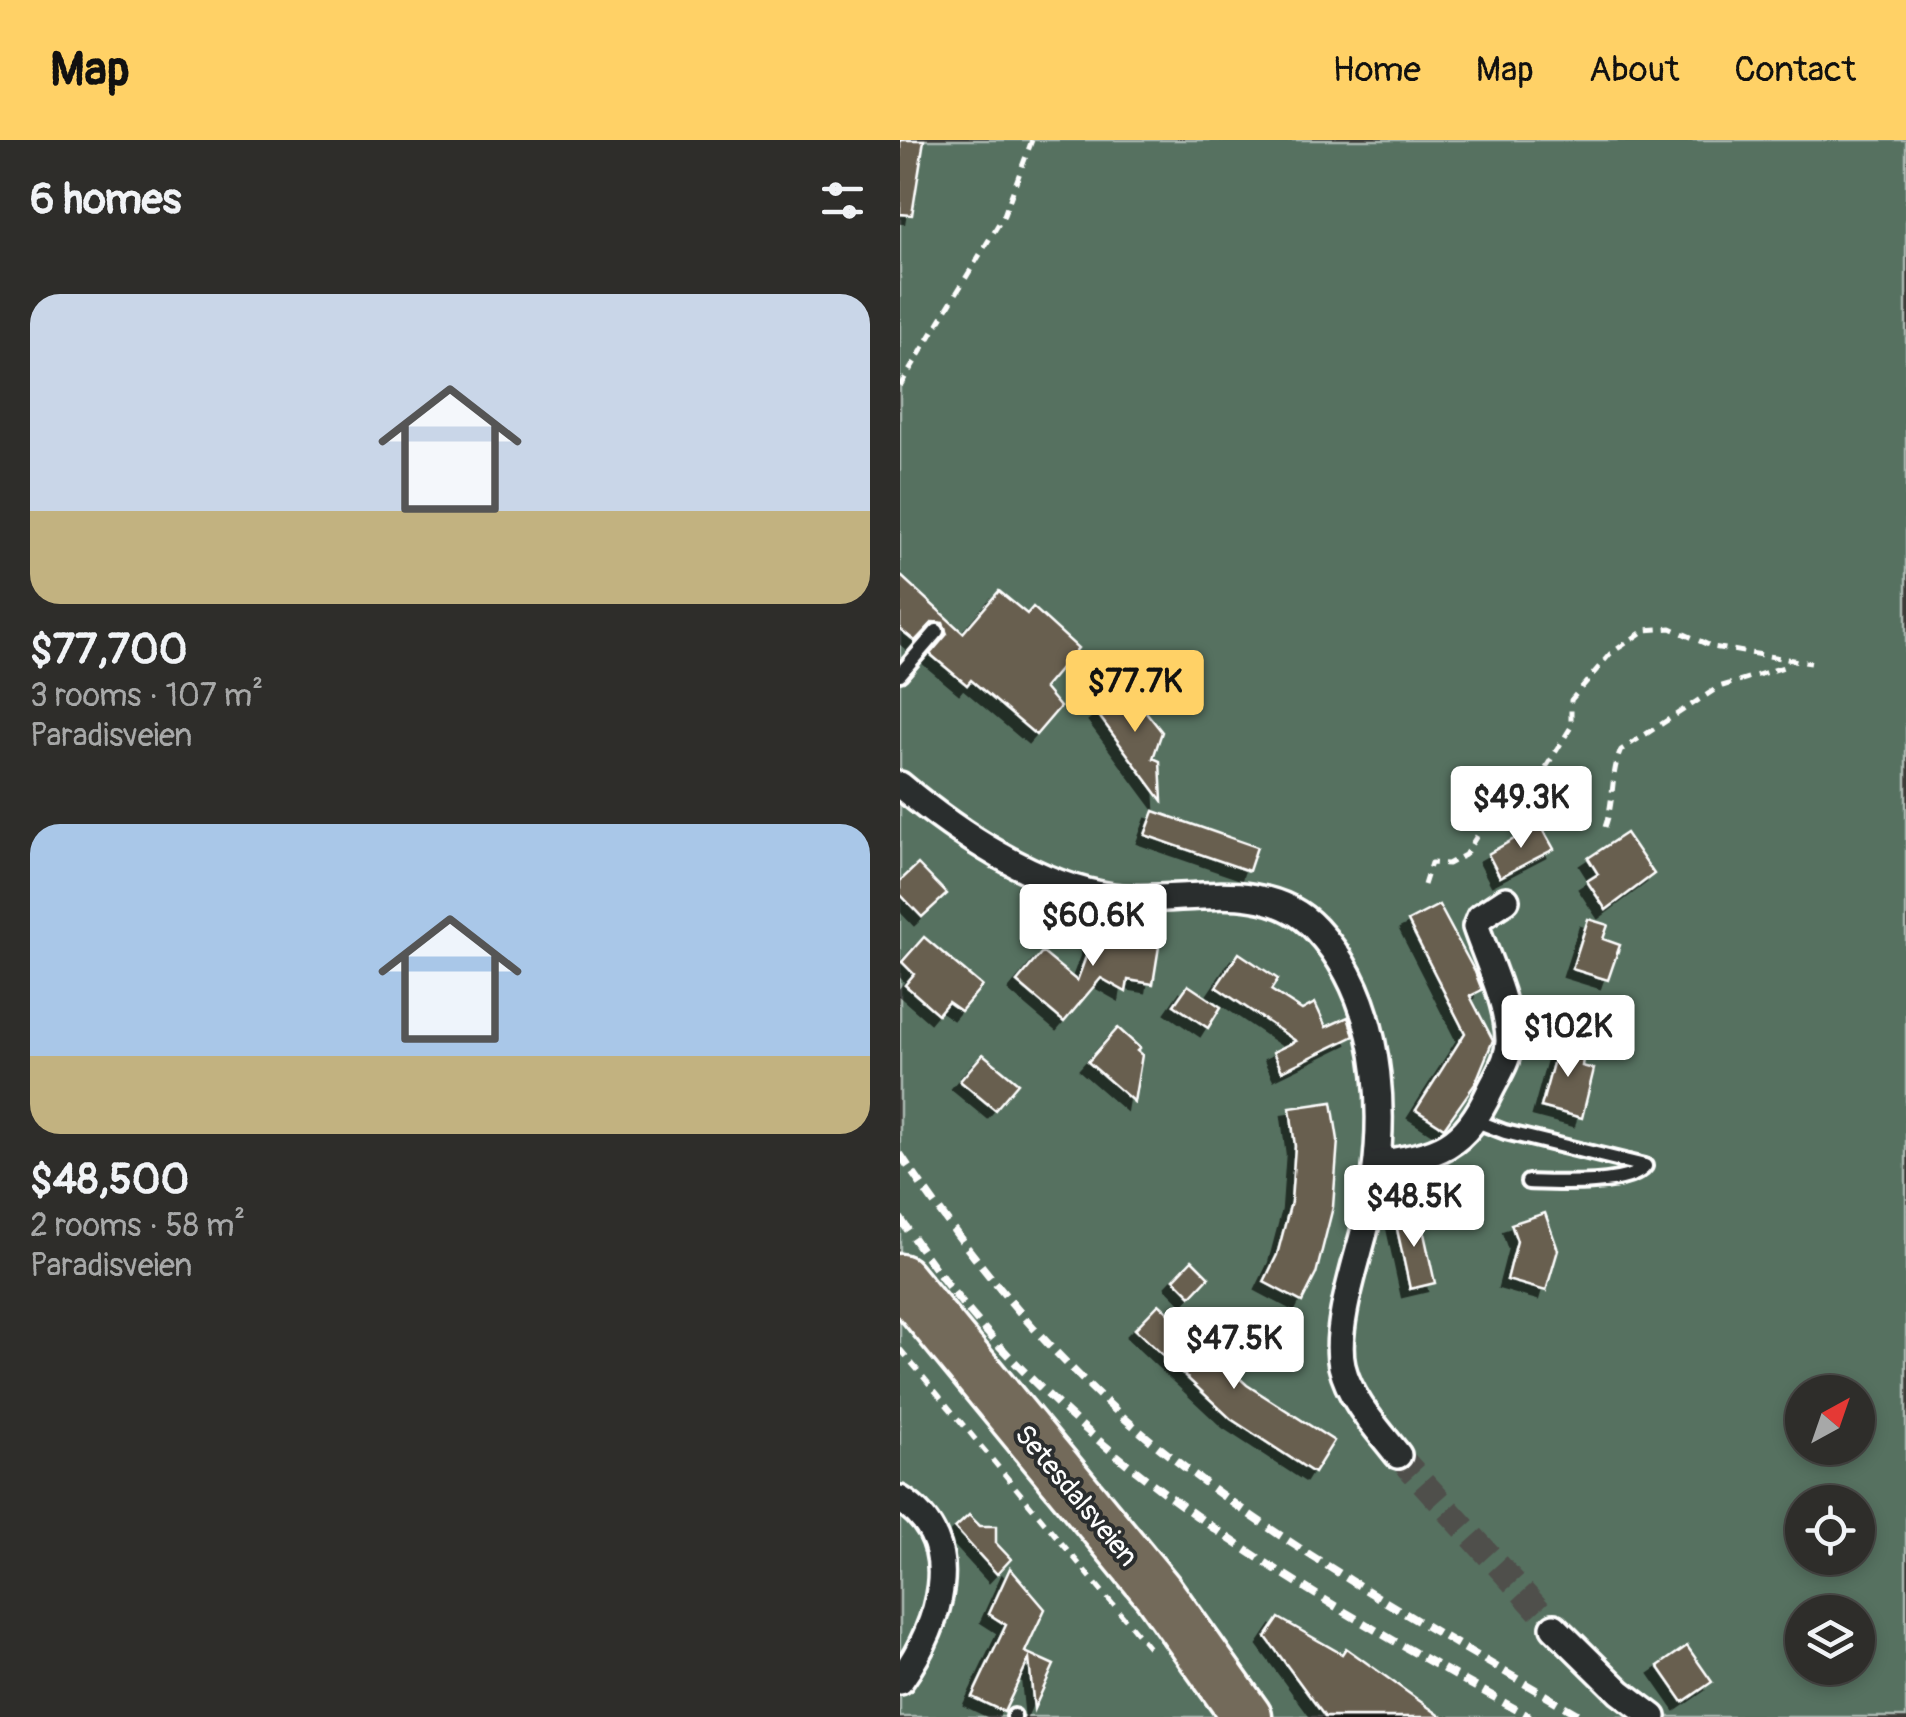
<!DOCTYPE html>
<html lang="en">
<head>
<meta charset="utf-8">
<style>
	:root { --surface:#2e2d2a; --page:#363532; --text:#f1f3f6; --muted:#a7a8a8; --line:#494947; --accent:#ffd166 }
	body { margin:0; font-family:Pangolin,sans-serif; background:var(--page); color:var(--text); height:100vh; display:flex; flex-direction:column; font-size:38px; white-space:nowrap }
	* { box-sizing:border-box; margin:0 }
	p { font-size:32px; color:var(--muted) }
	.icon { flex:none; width:55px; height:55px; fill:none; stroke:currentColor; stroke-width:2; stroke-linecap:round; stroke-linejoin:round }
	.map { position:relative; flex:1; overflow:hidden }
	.details { display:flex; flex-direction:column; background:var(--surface); width:900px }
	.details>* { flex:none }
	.needle { width:65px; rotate:40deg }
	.controls { position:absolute; left:885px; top:1235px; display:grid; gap:20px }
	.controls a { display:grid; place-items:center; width:90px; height:90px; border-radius:50%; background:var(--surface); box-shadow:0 5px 15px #0003,0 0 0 2px var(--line); font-size:50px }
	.price { position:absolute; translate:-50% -85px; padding:0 22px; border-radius:10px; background:#fff; color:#222; font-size:32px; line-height:65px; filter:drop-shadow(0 2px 5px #0008) }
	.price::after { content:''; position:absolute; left:50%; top:60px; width:30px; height:22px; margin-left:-15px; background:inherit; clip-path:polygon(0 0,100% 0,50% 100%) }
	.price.on { background:var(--accent); color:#111 }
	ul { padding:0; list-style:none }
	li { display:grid; align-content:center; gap:20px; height:530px; padding:0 30px }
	li span { display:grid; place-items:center; height:310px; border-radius:30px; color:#555 }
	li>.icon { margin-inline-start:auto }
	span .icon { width:180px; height:180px; fill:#fffc; stroke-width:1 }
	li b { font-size:42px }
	h2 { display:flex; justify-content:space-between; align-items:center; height:120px; padding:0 30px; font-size:42px }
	header { display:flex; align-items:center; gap:60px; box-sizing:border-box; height:140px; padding:0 50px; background:var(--accent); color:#111 }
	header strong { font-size:48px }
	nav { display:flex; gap:55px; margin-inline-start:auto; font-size:35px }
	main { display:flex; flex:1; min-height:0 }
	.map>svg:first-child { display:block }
	.green { fill:#567160; stroke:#aab8b0; stroke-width:2.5; fill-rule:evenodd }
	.building { fill:#685f50; stroke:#fff; stroke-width:2.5; filter:url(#shadow) }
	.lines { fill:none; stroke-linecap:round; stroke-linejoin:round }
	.street-tunnel { stroke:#50504c; stroke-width:25; stroke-dasharray:25 12; stroke-linecap:butt }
	.lane-casing { stroke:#fff; stroke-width:20 }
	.street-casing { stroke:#fff; stroke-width:32 }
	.highway-casing { stroke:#fff; stroke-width:55 }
	.path { stroke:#fff; stroke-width:5; stroke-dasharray:10 8; stroke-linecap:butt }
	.lane { stroke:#2a2d2e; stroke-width:12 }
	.street { stroke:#2a2d2e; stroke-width:25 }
	.highway { stroke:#736b5a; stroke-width:48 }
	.rail { stroke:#fff; stroke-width:8; stroke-dasharray:15 8; stroke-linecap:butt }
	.labels { text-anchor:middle; stroke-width:8; stroke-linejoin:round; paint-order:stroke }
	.street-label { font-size:28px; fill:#fff; stroke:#2a2d2e }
</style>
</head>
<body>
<header>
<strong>Map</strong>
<nav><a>Home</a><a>Map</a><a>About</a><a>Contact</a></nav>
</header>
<main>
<section class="details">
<h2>6 homes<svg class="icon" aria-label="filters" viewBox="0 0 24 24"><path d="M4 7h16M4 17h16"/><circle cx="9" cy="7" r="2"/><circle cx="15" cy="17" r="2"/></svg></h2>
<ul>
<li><span style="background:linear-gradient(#c9d6e8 70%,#c2b280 0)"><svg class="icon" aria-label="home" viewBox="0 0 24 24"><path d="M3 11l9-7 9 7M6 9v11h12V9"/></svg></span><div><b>$77,700</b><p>3 rooms · 107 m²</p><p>Paradisveien</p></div></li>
<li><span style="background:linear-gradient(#a9c7e8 75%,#c2b280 0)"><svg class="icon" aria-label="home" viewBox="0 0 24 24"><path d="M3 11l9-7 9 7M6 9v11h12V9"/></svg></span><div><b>$48,500</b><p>2 rooms · 58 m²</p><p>Paradisveien</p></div></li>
</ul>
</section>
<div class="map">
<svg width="1006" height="1577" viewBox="0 0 1006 1577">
	<defs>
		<filter id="shadow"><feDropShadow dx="-8" dy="8" stdDeviation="0" flood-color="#0009"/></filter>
	</defs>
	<rect width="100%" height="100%" fill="#3d3c38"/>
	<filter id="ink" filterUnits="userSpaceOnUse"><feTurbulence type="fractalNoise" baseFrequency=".01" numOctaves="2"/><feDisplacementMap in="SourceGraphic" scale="20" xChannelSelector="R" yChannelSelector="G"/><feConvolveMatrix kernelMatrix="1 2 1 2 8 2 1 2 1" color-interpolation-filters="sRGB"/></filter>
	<g filter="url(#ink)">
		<path class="green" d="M0 0H1006V1577H0ZM902 1252H958V1308H902ZM902 1362H958V1418H902ZM902 1472H958V1528H902Z"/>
		<g class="building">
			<path d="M0 0H24L12 75 0 74Z"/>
			<path d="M0 435 63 493 99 451 127 474 133 467 178 508 144 548 160 567 136 595 71 540 67 545 30 514 47 494 43 483 33 482 15 501 0 489Z"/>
			<path d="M228 549 262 592 253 618 260 621 262 661 197 573Z"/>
			<path d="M254 671 357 707 349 731 245 695Z"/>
			<path d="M640 684 654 709 600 737 588 714Z"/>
			<path d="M726 693 754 734 706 770 687 741 698 734 688 718Z"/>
			<path d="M18 724 47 754 22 777 0 754V741Z"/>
			<path d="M539 765 575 832 582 850 570 856 593 900 575 944 544 988 516 970 565 893 508 781Z"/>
			<path d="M688 779 708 785 703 799 720 805 708 840 672 829Z"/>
			<path d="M199 782 229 787 228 794 260 800 253 844 228 840 226 852 201 838 164 882 117 842 142 812 177 841Z"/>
			<path d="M24 797 82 846 61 871 48 862 38 874 5 845 14 834 2 822Z"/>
			<path d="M339 813 378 839 371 850 402 870 415 863 426 887 448 877 454 896 382 931 373 912 396 901 316 847Z"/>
			<path d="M288 845 321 867 308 888 274 865Z"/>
			<path d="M218 888 240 908 237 911 242 915 234 962 188 922Z"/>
			<path d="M660 898 685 905 682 926 694 929 682 978 641 967Z"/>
			<path d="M83 914 118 943 95 970 60 941Z"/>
			<path d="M432 962 438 1000 433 1067 416 1134 402 1162 364 1142 377 1115 391 1062 395 1006 390 968Z"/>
			<path d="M519 1071 535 1143 510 1149 494 1075Z"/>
			<path d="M645 1073 658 1110 646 1151 607 1140 617 1101 611 1084Z"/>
			<path d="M292 1120 309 1137 291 1156 274 1139Z"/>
			<path d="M259 1164 347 1245 434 1301 414 1333 331 1279 235 1189Z"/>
			<path d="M69 1375 80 1386H96V1403L111 1419 97 1434 55 1388Z"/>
			<path d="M110 1428 145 1469 125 1512 154 1525 134 1569 129 1519 104 1572 72 1557 106 1485 89 1474Z"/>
			<path d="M379 1478 442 1514 446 1508 542 1577H425L366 1497Z"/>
			<path d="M787 1506 812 1542 783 1562 758 1526Z"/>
		</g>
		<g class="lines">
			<path class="street-tunnel" d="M498 1315 654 1487"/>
			<g class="lane-casing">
				<g id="lane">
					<path d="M0 534 37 491"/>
					<path d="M576 981 605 992 745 1026C730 1047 654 1043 628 1042"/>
					<path d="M114 1577V1576"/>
				</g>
			</g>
			<g class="street-casing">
				<g id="street">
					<path d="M0 645C57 693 137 747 213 757 279 766 364 733 416 789 489 867 489 995 464 1092 455 1127 434 1190 442 1226 450 1260 477 1288 498 1315"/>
					<path d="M478 1024C540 1014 563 1009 591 949 599 933 610 917 609 899 608 862 588 822 576 787L580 777 606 760"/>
					<path d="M0 1359C70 1403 38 1487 0 1541"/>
					<path d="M654 1487 720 1552 753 1577"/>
				</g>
			</g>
			<g class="highway-casing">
				<path id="highway" d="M0 1139 258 1452 347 1577"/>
			</g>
			<g class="path">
				<path d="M0 246 104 75 132 0"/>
				<path d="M705 687C715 660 710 634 721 610L819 547 890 525"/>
				<path d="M524 745 531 723 548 724 565 715 588 678 645 629 671 587V560L710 514 745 490 771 488 813 507 911 523"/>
				<path d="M0 1209 251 1510"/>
			</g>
			<use href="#lane" class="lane"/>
			<use href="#street" class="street"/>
			<use href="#highway" class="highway"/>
			<g class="rail">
				<path d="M0 1014C68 1115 144 1210 237 1289 372 1403 530 1487 682 1577"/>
				<path d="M0 1078C151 1312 393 1446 630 1577"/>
			</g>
		</g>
	</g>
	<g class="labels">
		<g class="street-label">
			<text transform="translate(177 1355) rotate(50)" y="10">Setesdalsveien</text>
		</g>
	</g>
</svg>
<div class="controls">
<a><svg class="needle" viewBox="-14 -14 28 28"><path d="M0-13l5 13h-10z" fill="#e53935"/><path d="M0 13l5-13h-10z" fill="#a7a8a8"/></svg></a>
<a><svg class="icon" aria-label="locate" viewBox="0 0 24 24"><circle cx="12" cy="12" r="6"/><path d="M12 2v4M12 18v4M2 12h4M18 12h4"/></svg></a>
<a><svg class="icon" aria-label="layers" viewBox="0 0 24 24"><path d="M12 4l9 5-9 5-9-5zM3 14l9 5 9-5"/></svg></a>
</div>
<b class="price on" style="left:235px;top:595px">$77.7K</b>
<b class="price" style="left:621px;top:711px">$49.3K</b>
<b class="price" style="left:193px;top:829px">$60.6K</b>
<b class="price" style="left:668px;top:940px">$102K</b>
<b class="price" style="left:514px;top:1110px">$48.5K</b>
<b class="price" style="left:334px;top:1252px">$47.5K</b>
</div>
</main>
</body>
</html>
